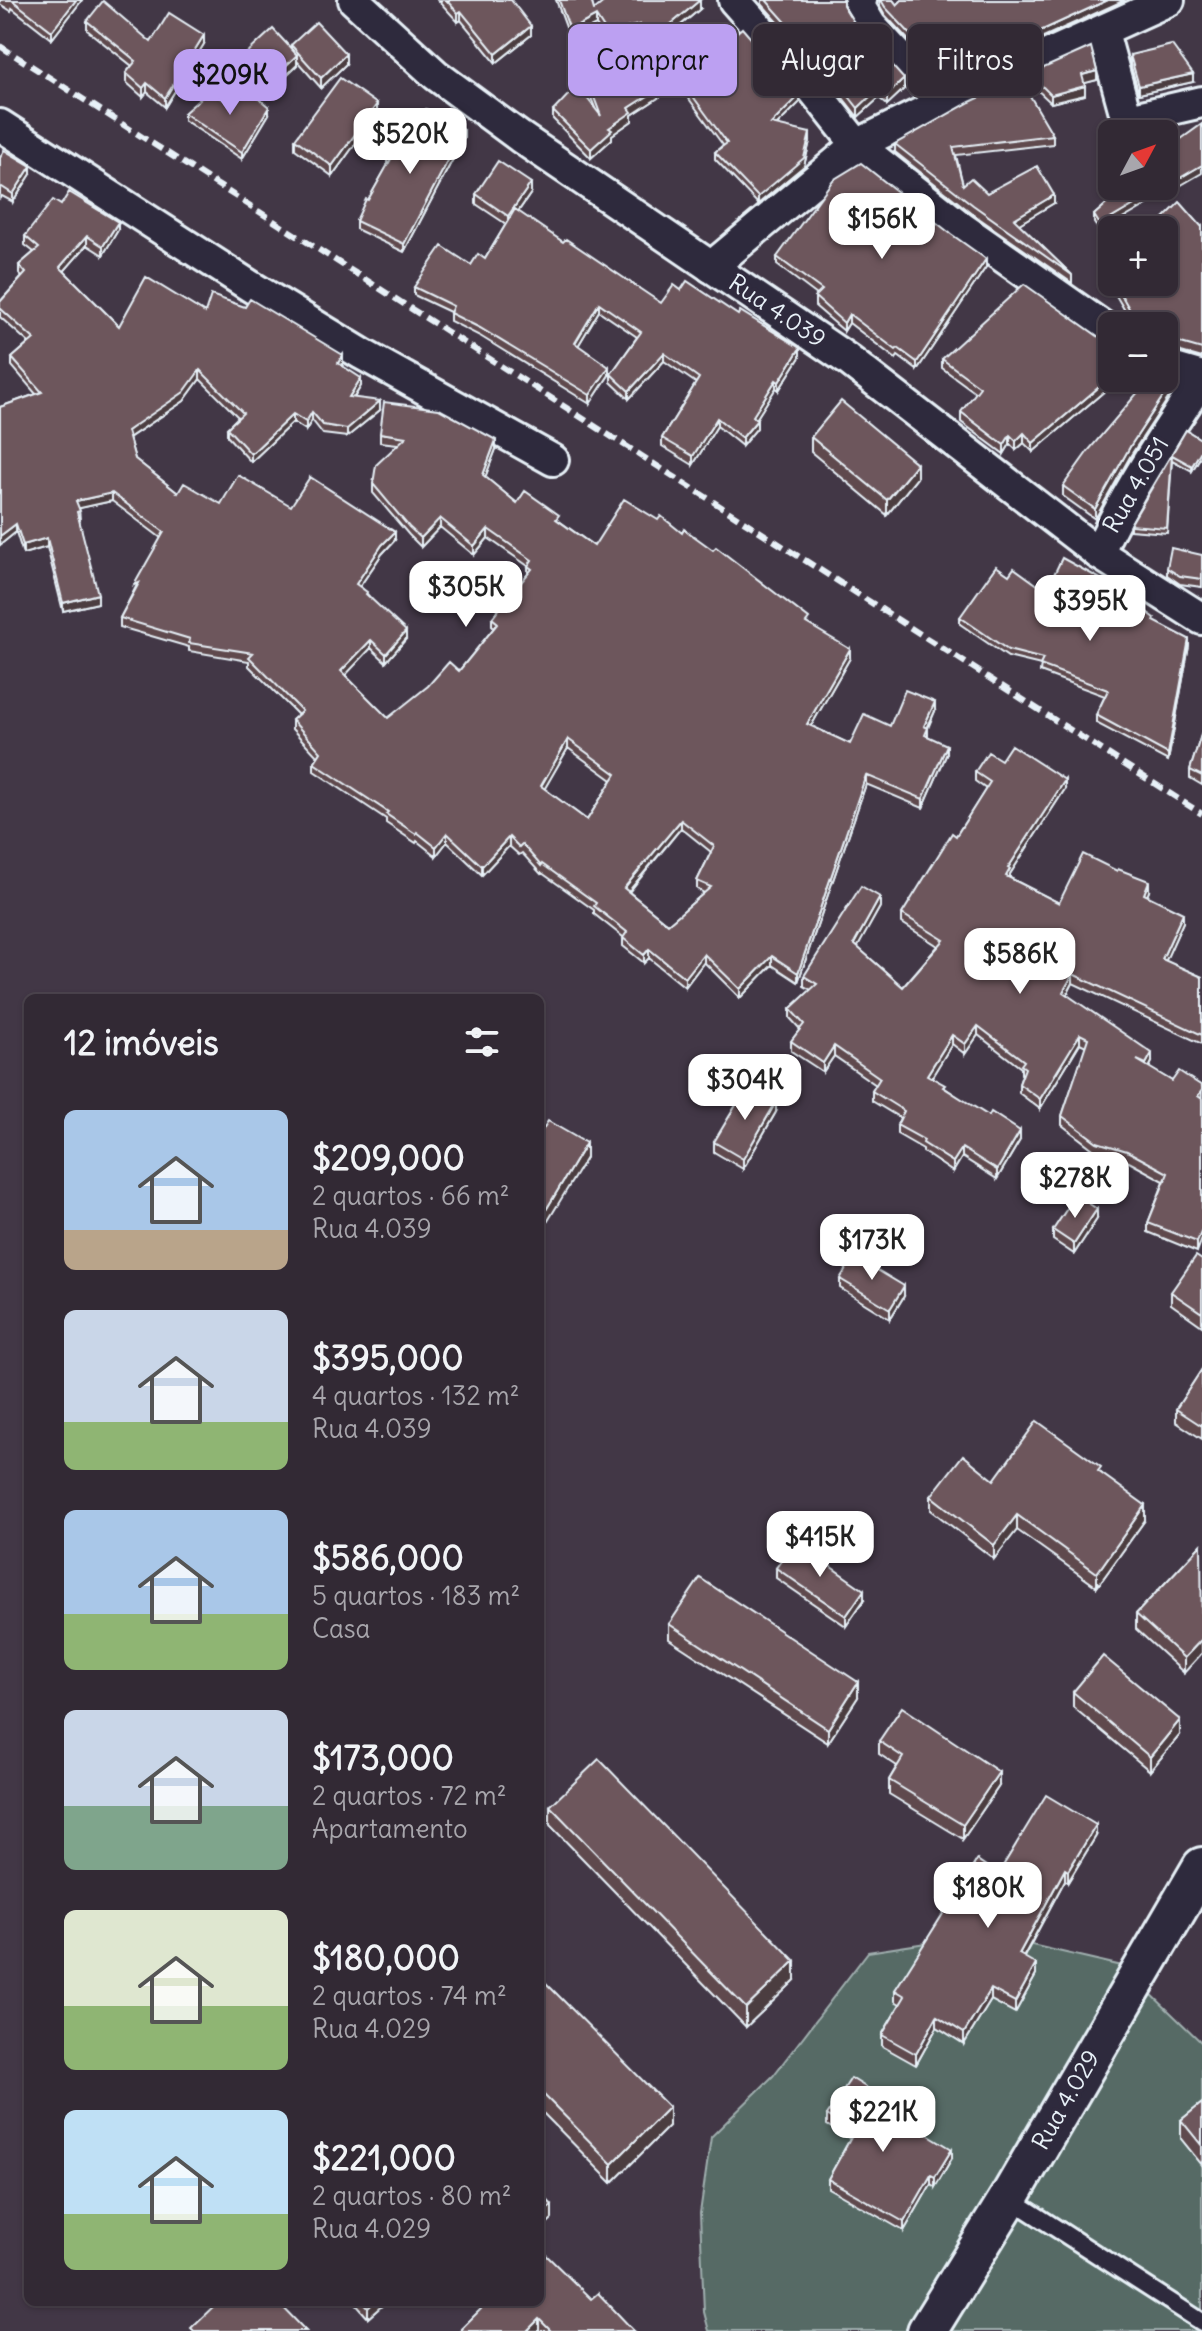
<!DOCTYPE html>
<html lang="pt">
<head>
<meta charset="utf-8">
<style>
	:root { --surface:#322934; --page:#3a313c; --text:#f1f3f6; --muted:#a8a6ac; --line:#4d454f; --accent:#bca0f2 }
	body { margin:0; font-family:Delius,sans-serif; background:var(--page); color:var(--text); height:100vh; display:flex; flex-direction:column; font-size:30px; white-space:nowrap }
	* { box-sizing:border-box; margin:0 }
	p { font-size:26px; color:var(--muted) }
	.icon { flex:none; width:44px; height:44px; fill:none; stroke:currentColor; stroke-width:2; stroke-linecap:round; stroke-linejoin:round }
	.map { position:relative; flex:1; overflow:hidden }
	.sheet { position:absolute; left:24px; top:994px; width:520px; height:1312px; display:flex; flex-direction:column; background:var(--surface); border-radius:12px; box-shadow:0 2px 6px #0004,0 0 0 2px var(--line) }
	.sheet>* { flex:none }
	.banner { position:absolute; left:568px; top:24px; width:514px; height:72px; display:flex; gap:16px }
	.needle { width:52px; rotate:49deg }
	.controls { position:absolute; left:1098px; top:120px; display:grid; gap:16px }
	.controls a { display:grid; place-items:center; width:80px; height:80px; border-radius:12px; background:var(--surface); box-shadow:0 2px 6px #0004,0 0 0 2px var(--line); font-size:40px }
	.price { position:absolute; translate:-50% -68px; padding:0 18px; border-radius:16px; background:#fff; color:#222; font-size:26px; line-height:52px; filter:drop-shadow(0 2px 4px #0008) }
	.price::after { content:''; position:absolute; left:50%; top:48px; width:24px; height:18px; margin-left:-12px; background:inherit; clip-path:polygon(0 0,100% 0,50% 100%) }
	.price.active { background:var(--accent); color:#111 }
	ul { padding:0; list-style:none }
	li { display:flex; align-items:center; gap:24px; height:200px; padding:0 40px }
	li span { display:grid; place-items:center; flex:none; width:224px; height:160px; border-radius:12px; color:#555 }
	li>.icon { margin-inline-start:auto }
	span .icon { width:96px; height:96px; fill:#fffc; stroke-width:1 }
	li b { font-size:34px }
	h2 { display:flex; justify-content:space-between; align-items:center; height:96px; padding:0 40px; font-size:34px }
	.pill { padding:0 28px; border-radius:12px; background:var(--surface); box-shadow:0 2px 6px #0004,0 0 0 2px var(--line); font-size:28px; line-height:72px }
	.pill.active { background:var(--accent); color:#111 }
	.map>svg:first-child { display:block }
	.green { fill:#566a65; stroke:#9faeae; stroke-width:2 }
	.lines { fill:none; stroke-linecap:round; stroke-linejoin:round }
	.service-casing { stroke:#e8f1f8; stroke-width:22 }
	.minor-casing { stroke:#e8f1f8; stroke-width:36 }
	.tertiary-casing { stroke:#e8f1f8; stroke-width:44 }
	.service { stroke:#2f2a3d; stroke-width:16 }
	.minor { stroke:#2f2a3d; stroke-width:30 }
	.tertiary { stroke:#2f2a3d; stroke-width:38 }
	.rail { stroke:#e8f1f8; stroke-width:6; stroke-dasharray:12 6; stroke-linecap:butt }
	.wall { fill:#5e4a4e; stroke:#e8f1f8; stroke-width:2; fill-rule:evenodd }
	.shaded-wall { fill:#4c3c40; stroke:#e8f1f8; stroke-width:2 }
	.building { fill:#6d565b; stroke:#e8f1f8; stroke-width:2; fill-rule:evenodd }
	.labels { text-anchor:middle; stroke-width:7; stroke-linejoin:round; paint-order:stroke }
	.street-label { font-size:24px; fill:#e8f1f8; stroke:#2f2a3d }
</style>
</head>
<body>
<div class="map">
<svg width="1202" height="2331" viewBox="0 0 1202 2331">
	<rect width="100%" height="100%" fill="#423746"/>
	<filter id="ink" filterUnits="userSpaceOnUse"><feTurbulence type="fractalNoise" baseFrequency=".0125" numOctaves="2"/><feDisplacementMap in="SourceGraphic" scale="16" xChannelSelector="R" yChannelSelector="G"/><feConvolveMatrix kernelMatrix="1 2 1 2 8 2 1 2 1" color-interpolation-filters="sRGB"/></filter>
	<g filter="url(#ink)">
		<path class="green" d="M984 1934 1122 1966 1202 2043V2331H709L704 2312 700 2213 711 2137 773 2076 868 1952Z"/>
		<g class="lines">
			<g class="service-casing">
				<path id="service" d="M1009 2198 1202 2322"/>
			</g>
			<g class="minor-casing">
				<g id="minor">
					<path d="M354 0 436 75 520 137 847 359 1098 553 1202 619"/>
					<path d="M734 0 811 87 857 145 962 228 1112 333"/>
					<path d="M861 0 859 6 871 26 942 103"/>
					<path d="M1103 32 1126 116 1133 118 1202 102"/>
					<path d="M0 125 250 286 362 354 553 460"/>
					<path d="M711 267 857 145 942 103 1169 0"/>
					<path d="M1164 366 1202 377"/>
					<path d="M1098 553C1127 491 1164 436 1202 379"/>
				</g>
			</g>
			<g class="tertiary-casing">
				<path id="tertiary" d="M927 2331 1009 2198 1202 1867"/>
			</g>
			<use href="#service" class="service"/>
			<use href="#minor" class="minor"/>
			<use href="#tertiary" class="tertiary"/>
			<path class="rail" d="M0 46 1202 814"/>
		</g>
		<g class="wall">
			<path d="M0 0H82L52 39 12 8 11 11 0 4Z"/>
			<path d="M438 0H511L531 35 496 63 461 20 458 22Z"/>
			<path d="M556 0H591L594 10 700 9 674 31 696 68 800 102 777 125 810 141 804 166 758 204 715 159V152L723 145 681 88V83L632 115V121L612 135V139L591 158 553 119V111L595 108 588 90V81L614 64 611 61V52L626 36 607 42 596 25 570 38Z"/>
			<path d="M762 0H843V5L856 26 904 89 887 105 879 98 858 117 825 75 762 4Z"/>
			<path d="M880 0H893L897 5 902 0H1125L992 60 980 47 952 71 939 56 931 64 885 15 880 6Z"/>
			<path d="M87 21 151 42 204 44 165 107 147 92 143 97 126 82V73L132 66 87 30Z"/>
			<path d="M291 45 346 64 321 88 297 61V65L270 91 246 64V54L291 49Z"/>
			<path d="M1130 55 1193 82 1139 94 1130 63Z"/>
			<path d="M1030 74 1097 80 1084 83 1085 95 1051 103 1030 83Z"/>
			<path d="M231 105 269 114 242 159 184 120V113Z"/>
			<path d="M377 114 332 176 295 149V139Z"/>
			<path d="M414 130 464 138 404 252 356 229V221L388 165 387 164V156Z"/>
			<path d="M1053 135V144L956 155 963 185 987 193 1054 203 1019 224 1072 275V283L973 214 895 152V144Z"/>
			<path d="M1181 139 1100 232 1094 223V215Z"/>
			<path d="M0 158 31 174 13 202 2 196 0 198Z"/>
			<path d="M531 193 518 212 563 242 661 303 681 290 800 357 779 390 776 388 756 419 757 428 742 446 717 426 693 465 662 446V438L696 383 664 361 629 399 611 382V374L637 337 599 311 578 346 609 375 590 404 480 336 450 321V312L414 295V287L485 259 506 224 476 204V194Z"/>
			<path d="M61 205 118 230 103 255 87 245 64 271 119 326 205 313 343 364 342 366 361 386 354 398 380 410 347 437 323 434 312 420 306 430 293 422 251 462 227 436V428L238 417 200 379 184 401 129 438 135 459 178 493 221 504 291 506 395 540 382 554 360 586 406 639 386 662 371 648 345 675 388 718 459 671 494 628 492 626V618L528 574V566L488 538 474 555 440 527 421 547 409 535 373 493V484L398 444 380 442V433L496 449 485 477 517 503 559 521 594 546 658 520 682 533 809 625 850 658 811 726 850 744 890 726 935 711 928 728V736L947 753 923 808 866 784 798 982 772 965 740 998 704 962 685 987 649 958 644 963 623 946V937L594 914V910L542 873 541 874 522 853 519 855 509 846 482 875 447 842 436 856 417 841 416 843 386 823V819L314 771V763L318 757 292 729V720L298 715 249 666V661L189 651V647L120 627V618L161 538 112 501 79 508 80 520H79L98 603 63 611 47 547 23 554 16 532 0 545V407L36 394 12 366V358L29 343 0 317V302L22 277 19 274V265L34 252 25 245V236ZM568 748 612 780 587 820 544 789ZM681 828 711 852 697 881V889L704 893 668 924 629 892Z"/>
			<path d="M1202 227V358L1181 352 1168 338 1164 326H1134L1108 282V273L1112 269V282H1164Z"/>
			<path d="M777 257 986 267 917 370 898 356 896 359 849 323 844 331 815 306V297L817 295 777 265Z"/>
			<path d="M942 359 1112 378H1120L1033 452 1024 443 1016 450 1010 444 1004 454 961 422V412L976 393 942 368Z"/>
			<path d="M1175 388 1131 455 1095 519 1063 496V486Z"/>
			<path d="M1186 430 1202 440V454L1192 471 1172 460 1167 533 1130 530V525Z"/>
			<path d="M811 437 917 478 887 515 811 452Z"/>
			<path d="M1202 555V587L1180 584 1167 575V568Z"/>
			<path d="M1009 575 1046 591 1155 622 1189 646 1168 761 1096 723V715L1105 696 1040 672 1041 665 1008 657 960 624V617Z"/>
			<path d="M1202 732V785L1190 778V770Z"/>
			<path d="M1001 760 1065 789 1010 874V878L1059 903 1149 891 1147 896 1183 922 1165 961 1202 977V1044L1073 983 1067 995 1152 1062 1149 1068 1172 1081 1202 1086 1197 1252 1148 1232V1223L1164 1181 1127 1161 1097 1152 1062 1125V1116L1086 1046 1080 1043 1040 1109 1019 1093V1084L1022 1075 1021 1074V1068L978 1035 965 1054 952 1044 931 1078 945 1088 1020 1140 997 1179 962 1157 953 1172 923 1152V1149L897 1134V1125L900 1118 872 1101V1091L876 1085 834 1056 823 1072 791 1051V1041L800 1029 790 1018V1009L811 990 804 986V976L880 907 857 947 903 987 938 946 902 923V914L956 836 986 789 975 781V772Z"/>
			<path d="M776 1112 743 1169 714 1152V1142Z"/>
			<path d="M1097 1219 1074 1254 1053 1240V1230Z"/>
			<path d="M1202 1260V1326L1171 1304V1292Z"/>
			<path d="M840 1279 904 1296 890 1319 840 1288Z"/>
			<path d="M1202 1369V1439L1176 1422V1409Z"/>
			<path d="M1101 1473 1145 1520 1097 1587 1017 1530 994 1559 931 1510V1496L994 1480Z"/>
			<path d="M1201 1545 1184 1673 1136 1629V1614Z"/>
			<path d="M776 1568 864 1600 846 1626 776 1578Z"/>
			<path d="M669 1624 858 1697 828 1743 669 1639Z"/>
			<path d="M1073 1692 1180 1735 1150 1771 1073 1707Z"/>
			<path d="M879 1741 999 1786 963 1839 889 1794V1780L897 1766 879 1754Z"/>
			<path d="M550 1806 795 1980 746 2027 550 1825Z"/>
			<path d="M1096 1836 1068 1882 1065 1880 1024 1957 1036 1975 1015 2013 991 2000 964 2044 937 2027 916 2065 882 2046V2035L900 2004 895 2001V1990L998 1874Z"/>
			<path d="M540 1977 669 2126 612 2183 540 2110Z"/>
			<path d="M872 2100 952 2158 935 2187 931 2184 904 2231 828 2188V2179L850 2139 827 2125V2115Z"/>
			<path d="M1202 2103V2165L1181 2139V2120Z"/>
			<path d="M591 2299 634 2331H461V2329L485 2306 481 2302H540Z"/>
			<path d="M354 2302H386L368 2318Z"/>
		</g>
		<g class="shaded-wall">
			<path d="M76 0H82L52 39V31Z"/>
			<path d="M700 0V9L670 34V25Z"/>
			<path d="M1108 0H1125L992 60V53Z"/>
			<path d="M461 11V20L458 22V13Z"/>
			<path d="M596 16V25L570 38V30Z"/>
			<path d="M638 25V33L607 42V33Z"/>
			<path d="M531 26V35L496 63V54Z"/>
			<path d="M204 35V44L165 107V98Z"/>
			<path d="M980 39V47L952 71V63Z"/>
			<path d="M939 49V56L931 64V56Z"/>
			<path d="M346 54V64L321 88V78Z"/>
			<path d="M297 55V65L270 91V81Z"/>
			<path d="M696 65V74L681 80V83L632 115V121L612 135V139L591 158V149L609 128 629 108Z"/>
			<path d="M1097 71V80L1082 84V75Z"/>
			<path d="M1193 74V82L1139 94V86Z"/>
			<path d="M904 79V89L887 105V95Z"/>
			<path d="M147 83V92L143 97V88Z"/>
			<path d="M1085 86V95L1051 103V95Z"/>
			<path d="M879 88V98L858 117V108Z"/>
			<path d="M800 95V102L771 131V124Z"/>
			<path d="M377 104V114L332 176V166Z"/>
			<path d="M269 107V114L242 159V152Z"/>
			<path d="M464 130V138L404 252V244Z"/>
			<path d="M810 133V141L804 166 758 204V197Z"/>
			<path d="M1202 165V173L1100 232V225Z"/>
			<path d="M31 166V174L13 202V194Z"/>
			<path d="M531 183V193L508 226V216Z"/>
			<path d="M1054 195V203L1014 227V219Z"/>
			<path d="M118 222V230L103 255V246Z"/>
			<path d="M87 236V245L60 276V267Z"/>
			<path d="M986 259V267L917 370V362Z"/>
			<path d="M599 303V311L575 351V343Z"/>
			<path d="M849 314V323L844 331V323Z"/>
			<path d="M1168 329V338L1164 341V332Z"/>
			<path d="M800 348V357L779 390V382Z"/>
			<path d="M664 353V361L629 399V391Z"/>
			<path d="M343 355V364L338 372V363Z"/>
			<path d="M609 367V375L590 404V395Z"/>
			<path d="M200 370V379L184 401 127 439V431Z"/>
			<path d="M1112 376V378H1120L1033 452V443Z"/>
			<path d="M361 378V386L349 405V397Z"/>
			<path d="M1175 378V388L1131 455 1095 519V509L1131 445Z"/>
			<path d="M776 380V388L753 424V416Z"/>
			<path d="M380 401V410L347 437V429Z"/>
			<path d="M312 412V420L306 430V422Z"/>
			<path d="M293 414V422L251 462V454Z"/>
			<path d="M717 418V426L693 465V456Z"/>
			<path d="M757 420V428L742 446V438Z"/>
			<path d="M1024 433V443L1016 450V441Z"/>
			<path d="M1010 435V444L1004 454V445Z"/>
			<path d="M496 440V449L483 483V475Z"/>
			<path d="M1202 449V454L1192 471V466Z"/>
			<path d="M917 464V478L887 515V500Z"/>
			<path d="M112 493V501L76 509V501Z"/>
			<path d="M440 518V527L421 547V538Z"/>
			<path d="M16 524V532L0 545V536Z"/>
			<path d="M488 529V538L474 555V546Z"/>
			<path d="M395 532V540L382 554 356 592V584L382 545Z"/>
			<path d="M47 538V547L23 554V545Z"/>
			<path d="M98 594V603L63 611V603Z"/>
			<path d="M406 631V639L386 662V654Z"/>
			<path d="M1189 639V646L1168 761V754Z"/>
			<path d="M371 640V648L341 680V671Z"/>
			<path d="M850 649V658L807 733V724Z"/>
			<path d="M935 702V711L924 735V726Z"/>
			<path d="M568 739V748L541 795V786Z"/>
			<path d="M947 745V753L923 808V799Z"/>
			<path d="M866 775V784L798 982V973Z"/>
			<path d="M1065 780V789L1010 874V879L1006 876 1008 868Z"/>
			<path d="M681 820V828L624 897V888Z"/>
			<path d="M447 833V842L436 856V847Z"/>
			<path d="M509 837V846L482 875V866Z"/>
			<path d="M1149 881V891L1144 904V894Z"/>
			<path d="M880 897V907L854 954V944Z"/>
			<path d="M1183 913V922L1162 969V959Z"/>
			<path d="M649 949V958L644 963V955Z"/>
			<path d="M704 954V962L685 987V978Z"/>
			<path d="M772 956V965L740 998V989Z"/>
			<path d="M1073 974V983L1063 1002V992Z"/>
			<path d="M978 1026V1035L965 1054V1044Z"/>
			<path d="M1080 1034V1043L1040 1109V1099Z"/>
			<path d="M952 1035V1044L927 1085V1075Z"/>
			<path d="M834 1046V1056L823 1072V1063Z"/>
			<path d="M1152 1053V1062L1146 1074V1064Z"/>
			<path d="M776 1102V1112L743 1169V1159Z"/>
			<path d="M1020 1131V1140L997 1179V1170Z"/>
			<path d="M586 1143V1158L540 1234V1220Z"/>
			<path d="M962 1148V1157L953 1172V1162Z"/>
			<path d="M1097 1209V1219L1074 1254V1244Z"/>
			<path d="M1202 1230V1239L1197 1252V1242Z"/>
			<path d="M904 1286V1296L890 1319V1309Z"/>
			<path d="M1145 1505V1520L1097 1587V1573Z"/>
			<path d="M1017 1515V1530L994 1559V1545Z"/>
			<path d="M864 1590V1600L846 1626V1616Z"/>
			<path d="M1202 1639V1653L1184 1673V1658Z"/>
			<path d="M858 1682V1697L828 1743V1729Z"/>
			<path d="M1180 1720V1735L1150 1771V1757Z"/>
			<path d="M999 1772V1786L963 1839V1825Z"/>
			<path d="M1096 1825V1836L1068 1882V1871Z"/>
			<path d="M1065 1869V1880L1019 1965V1954Z"/>
			<path d="M795 1961V1980L746 2027V2008Z"/>
			<path d="M1036 1964V1975L1015 2013V2002Z"/>
			<path d="M991 1989V2000L964 2044V2033Z"/>
			<path d="M937 2016V2027L916 2065V2054Z"/>
			<path d="M669 2107V2126L612 2183V2164Z"/>
			<path d="M952 2149V2158L935 2187V2177Z"/>
			<path d="M931 2175V2184L904 2231V2222Z"/>
			<path d="M552 2205V2219L540 2230V2216Z"/>
			<path d="M374 2302H386L368 2318V2308Z"/>
			<path d="M539 2319V2331H527Z"/>
		</g>
		<g class="building">
			<path d="M12 0H76L52 31Z"/>
			<path d="M446 0H511L531 26 496 54 461 11 458 13Z"/>
			<path d="M559 0H591L594 10 606 0H700L670 25 696 65 629 108 632 112 609 128 612 130 591 149 553 111 570 93 579 88 601 116 588 81 619 60 611 52 638 25 607 33 596 16 570 30Z"/>
			<path d="M766 0H843V5L856 26 904 79 887 95 879 88 858 108 825 66Z"/>
			<path d="M881 0H893L897 5 902 0H1108L992 53 980 39 952 63 939 49 931 56 885 7Z"/>
			<path d="M103 1 151 42 169 13 204 35 165 98 147 83 143 88 126 73 136 61 87 21Z"/>
			<path d="M316 22 346 54 321 78 291 45Z"/>
			<path d="M742 28 800 95 771 124 810 133 804 158 758 197 715 152 727 143 681 80Z"/>
			<path d="M273 29 297 55 270 81 246 54Z"/>
			<path d="M1172 45 1193 74 1139 86 1130 55Z"/>
			<path d="M1091 47 1097 71 1082 75 1085 86 1051 95 1030 74Z"/>
			<path d="M340 78 377 104 332 166 295 139Z"/>
			<path d="M1020 79 1053 135 953 147 963 185 971 178 987 193 1037 166 1054 195 1014 219 1072 275 973 205 895 144 970 102Z"/>
			<path d="M246 88 269 107 242 152 184 113 210 90 231 105Z"/>
			<path d="M426 109 464 130 404 244 356 221 366 199 368 200 391 159 387 156 403 123 414 130Z"/>
			<path d="M1163 122 1181 139 1202 124V165L1100 225 1094 215 1127 186H1164V134H1138L1146 126Z"/>
			<path d="M4 150 31 166 13 194 2 187 0 189V158Z"/>
			<path d="M498 161 531 183 508 216 476 194Z"/>
			<path d="M861 163 951 234 986 259 917 362 898 348 896 350 849 314 844 323 815 297 822 290 777 257 833 180Z"/>
			<path d="M69 192 118 222 103 246 87 236 60 267 119 326 146 277 205 313 211 295 245 307 250 299 343 355 338 363 361 378 349 397 380 401 347 429 323 425 312 412 306 422 293 414 251 454 227 428 243 413 200 370 184 392 127 431 135 459 178 493 184 483 221 504 238 475 291 506 310 477 395 532 382 545 356 584 367 592 366 594 406 631 386 654 371 640 341 671 388 718 428 686 449 662 459 671 498 623 492 618 532 569 528 566 532 560 488 529 474 546 440 518 421 538 409 527 373 484 376 465 406 437 380 433 384 402 439 409 496 440 483 475 517 503 525 491 559 515 556 519 594 546 624 499 658 520 661 516 682 533 684 529 713 550 716 547 809 619 806 623 850 649 807 724 850 744 864 714 890 726 905 690 935 702 924 726 928 728 925 735 947 745 923 799 866 775 798 973 772 956 740 989 704 954 685 978 649 949 644 955 623 938 627 932 594 906 596 903 542 864 541 866 522 844 519 847 509 837 482 866 447 833 436 847 417 832 416 834 386 814 388 812 314 763 321 752 292 720 302 711 249 657 253 653 189 643 190 639 120 618 139 583 134 585 164 532 112 493 76 501 80 511 77 512 98 594 63 603 47 538 23 545 16 524 0 536V407L42 392 12 358 34 339 0 308V302L26 273 19 265 39 248 25 236 53 200 61 205ZM568 739 616 774 587 820 541 786ZM681 820 714 846 697 881 711 887 668 924 624 888Z"/>
			<path d="M1180 202 1202 227V349L1181 343 1168 329 1164 332V326H1139L1114 282H1164V230H1152Z"/>
			<path d="M515 209 563 242 566 239 661 303 674 285 681 290 687 281 738 315 740 311 800 348 779 382 776 380 753 416 757 420 742 438 717 418 693 456 662 438 699 378 664 353 629 391 611 374 641 332 599 303 575 343 609 367 590 395 480 328 450 313 453 306 414 287 442 246 471 265 478 254 485 259Z"/>
			<path d="M1024 284 1102 339 1112 342V376L1033 443 1024 433 1016 441 1010 435 1004 445 961 412 980 387 942 359Z"/>
			<path d="M1164 374 1175 378 1131 445 1095 509 1063 486 1088 451 1150 378H1164Z"/>
			<path d="M841 401 917 464 887 500 811 437Z"/>
			<path d="M1186 430 1202 440V449L1192 466 1172 455 1167 528 1130 525Z"/>
			<path d="M1171 548 1202 555V579L1180 576 1167 568Z"/>
			<path d="M1062 558 1108 583 1155 618 1154 621 1189 639 1168 754 1096 715 1108 690 1040 665 1043 659 1008 650 960 617 996 566 1009 575 1014 568 1046 591Z"/>
			<path d="M1202 732V776L1190 770Z"/>
			<path d="M1011 745 1065 780 1008 868 1010 869 1006 876 1059 903 1083 854 1117 871 1118 869 1149 881 1144 894 1183 913 1162 959 1202 977V1035L1073 974 1063 992 1152 1053 1146 1064 1137 1060 1172 1081 1179 1071 1202 1086V1090L1198 1096 1202 1099V1230L1197 1242 1148 1223 1168 1173 1127 1151 1097 1142 1062 1116 1088 1038 1080 1034 1040 1099 1019 1084 1025 1068 1021 1065 1024 1061 978 1026 965 1044 952 1035 927 1075 945 1085 943 1087 989 1116 991 1112 1020 1131 997 1170 962 1148 953 1162 923 1143 924 1140 897 1125 904 1111 872 1091 880 1078 834 1046 823 1063 791 1041 804 1024 790 1009 817 984 804 976 861 886 880 897 854 944 903 987 944 940 902 914 952 833 956 836 990 782 975 772 988 752 1001 760Z"/>
			<path d="M748 1085 776 1102 743 1159 714 1142Z"/>
			<path d="M548 1121 586 1143 540 1220V1134Z"/>
			<path d="M1076 1195 1097 1209 1074 1244 1053 1230Z"/>
			<path d="M854 1256 904 1286 890 1309 840 1279Z"/>
			<path d="M1196 1256 1202 1260V1313L1171 1292Z"/>
			<path d="M1202 1369V1426L1176 1409Z"/>
			<path d="M1037 1421 1101 1467 1098 1471 1145 1505 1097 1573 1017 1515 994 1545 931 1496 963 1455 994 1480Z"/>
			<path d="M794 1541 864 1590 846 1616 776 1568Z"/>
			<path d="M1201 1545 1202 1639 1184 1658 1136 1614Z"/>
			<path d="M700 1578 858 1682 828 1729 669 1624Z"/>
			<path d="M1103 1656 1180 1720 1150 1757 1073 1692Z"/>
			<path d="M902 1707 999 1772 963 1825 889 1780 903 1757 879 1741Z"/>
			<path d="M599 1759 795 1961 746 2008 550 1806Z"/>
			<path d="M1046 1795 1096 1825 1068 1871 1065 1869 1019 1954 1036 1964 1015 2002 991 1989 964 2033 937 2016 916 2054 882 2035 905 1996 895 1990 977 1860 998 1874Z"/>
			<path d="M540 1977 669 2107 612 2164 540 2091Z"/>
			<path d="M851 2078 872 2091 868 2098 952 2149 935 2177 931 2175 904 2222 828 2179 854 2132 827 2115Z"/>
			<path d="M1202 2103V2146L1181 2120Z"/>
			<path d="M540 2192 552 2205 540 2216Z"/>
			<path d="M540 2249 591 2299 598 2293 634 2331H551L539 2319 527 2331H463L461 2329 488 2302H540Z"/>
			<path d="M218 2302H278L306 2331H194L191 2328Z"/>
			<path d="M363 2302H374L368 2308Z"/>
		</g>
	</g>
	<g class="labels">
		<g class="street-label">
			<text transform="translate(777 311) rotate(34)" y="8">Rua 4.039</text>
			<text transform="translate(1136 485) rotate(-60)" y="8">Rua 4.051</text>
			<text transform="translate(1066 2100) rotate(-60)" y="8">Rua 4.029</text>
		</g>
	</g>
</svg>
<div class="controls">
<a><svg class="needle" viewBox="-14 -14 28 28"><path d="M0-13l5 13h-10z" fill="#e53935"/><path d="M0 13l5-13h-10z" fill="#a8a6ac"/></svg></a>
<a>+</a>
<a>−</a>
</div>
<b class="price active" style="left:230px;top:117px">$209K</b>
<b class="price" style="left:410px;top:176px">$520K</b>
<b class="price" style="left:882px;top:261px">$156K</b>
<b class="price" style="left:466px;top:629px">$305K</b>
<b class="price" style="left:1090px;top:643px">$395K</b>
<b class="price" style="left:1020px;top:996px">$586K</b>
<b class="price" style="left:745px;top:1122px">$304K</b>
<b class="price" style="left:1075px;top:1220px">$278K</b>
<b class="price" style="left:872px;top:1282px">$173K</b>
<b class="price" style="left:820px;top:1579px">$415K</b>
<b class="price" style="left:988px;top:1930px">$180K</b>
<b class="price" style="left:883px;top:2154px">$221K</b>
<div class="banner">
<a class="pill active">Comprar</a>
<a class="pill">Alugar</a>
<a class="pill">Filtros</a>
</div>
<section class="sheet">
<h2>12 imóveis<svg class="icon" aria-label="filters" viewBox="0 0 24 24"><path d="M4 7h16M4 17h16"/><circle cx="9" cy="7" r="2"/><circle cx="15" cy="17" r="2"/></svg></h2>
<ul>
<li><span style="background:linear-gradient(#a9c7e8 75%,#b9a48a 0)"><svg class="icon" aria-label="home" viewBox="0 0 24 24"><path d="M3 11l9-7 9 7M6 9v11h12V9"/></svg></span><div><b>$209,000</b><p>2 quartos · 66 m²</p><p>Rua 4.039</p></div></li>
<li><span style="background:linear-gradient(#c9d6e8 70%,#8fb573 0)"><svg class="icon" aria-label="home" viewBox="0 0 24 24"><path d="M3 11l9-7 9 7M6 9v11h12V9"/></svg></span><div><b>$395,000</b><p>4 quartos · 132 m²</p><p>Rua 4.039</p></div></li>
<li><span style="background:linear-gradient(#a9c7e8 65%,#8fb573 0)"><svg class="icon" aria-label="home" viewBox="0 0 24 24"><path d="M3 11l9-7 9 7M6 9v11h12V9"/></svg></span><div><b>$586,000</b><p>5 quartos · 183 m²</p><p>Casa</p></div></li>
<li><span style="background:linear-gradient(#c9d6e8 60%,#7fa58c 0)"><svg class="icon" aria-label="home" viewBox="0 0 24 24"><path d="M3 11l9-7 9 7M6 9v11h12V9"/></svg></span><div><b>$173,000</b><p>2 quartos · 72 m²</p><p>Apartamento</p></div></li>
<li><span style="background:linear-gradient(#dfe7d0 60%,#8fb573 0)"><svg class="icon" aria-label="home" viewBox="0 0 24 24"><path d="M3 11l9-7 9 7M6 9v11h12V9"/></svg></span><div><b>$180,000</b><p>2 quartos · 74 m²</p><p>Rua 4.029</p></div></li>
<li><span style="background:linear-gradient(#bfe0f5 65%,#8fb573 0)"><svg class="icon" aria-label="home" viewBox="0 0 24 24"><path d="M3 11l9-7 9 7M6 9v11h12V9"/></svg></span><div><b>$221,000</b><p>2 quartos · 80 m²</p><p>Rua 4.029</p></div></li>
</ul>
</section>
</div>
</body>
</html>
